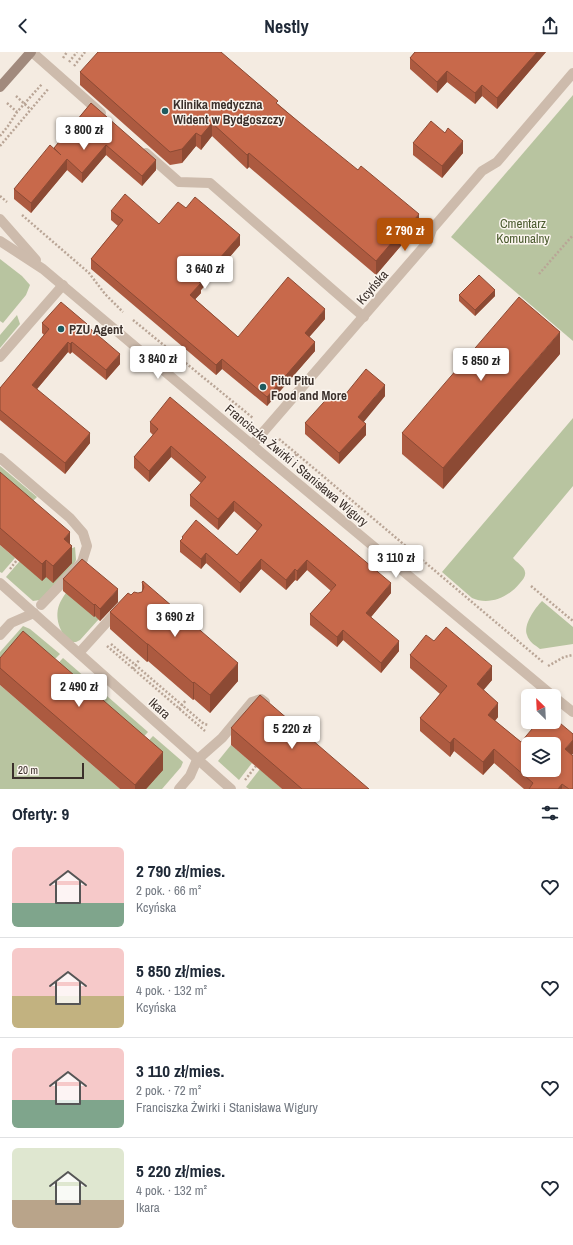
<!DOCTYPE html>
<html lang="pl">
<head>
<meta charset="utf-8">
<style>
	:root { --surface:#fff; --page:#f2f2f3; --text:#1f2937; --muted:#747a83; --line:#e0e1e3; --accent:#b45309 }
	body { margin:0; font-family:"Archivo Narrow",sans-serif; background:var(--page); color:var(--text); height:100vh; display:flex; flex-direction:column; font-size:15px; white-space:nowrap }
	* { box-sizing:border-box; margin:0 }
	p { font-size:13px; color:var(--muted) }
	.icon { flex:none; width:22px; height:22px; fill:none; stroke:currentColor; stroke-width:2; stroke-linecap:round; stroke-linejoin:round }
	.map { position:relative; height:737px; overflow:hidden }
	.drawer { display:flex; flex-direction:column; background:var(--surface); flex:1 }
	.drawer>* { flex:none }
	.needle { width:26px; rotate:336deg }
	.fabs { position:absolute; left:521px; top:637px; display:grid; gap:8px }
	.fabs a { display:grid; place-items:center; width:40px; height:40px; border-radius:6px; background:var(--surface); box-shadow:0 2px 6px #0003; font-size:20px }
	.scale { position:absolute; left:12px; bottom:10px; width:72px; box-sizing:border-box; padding-left:4px; border:2px solid #3b302b; border-top:0; font-size:11px; line-height:14px; white-space:nowrap; color:#3b302b; -webkit-text-stroke:3px #fbf5ee; paint-order:stroke }
	.price { position:absolute; translate:-50% -34px; padding:0 9px; border-radius:4px; background:#fff; color:#222; font-size:13px; line-height:26px; filter:drop-shadow(0 1px 2px #0008) }
	.price::after { content:''; position:absolute; left:50%; top:24px; width:12px; height:9px; margin-left:-6px; background:inherit; clip-path:polygon(0 0,100% 0,50% 100%) }
	.price.selected { background:var(--accent); color:#fff }
	ul { padding:0; list-style:none }
	li { display:flex; align-items:center; gap:12px; height:100px; padding:0 12px }
	li+li { border-top:1px solid var(--line) }
	li span { display:grid; place-items:center; flex:none; width:112px; height:80px; border-radius:6px; color:#555 }
	li>.icon { margin-inline-start:auto }
	span .icon { width:48px; height:48px; fill:#fffc; stroke-width:1 }
	li b { font-size:17px }
	h2 { display:flex; justify-content:space-between; align-items:center; height:48px; padding:0 12px; font-size:17px }
	header { display:flex; justify-content:space-between; align-items:center; height:52px; padding:0 12px; background:var(--surface); font-size:18px; font-weight:700 }
	.map>svg:first-child { display:block }
	.green { fill:#b8c4a0 }
	.lines { fill:none; stroke-linecap:round; stroke-linejoin:round }
	.path { stroke:#b9a596; stroke-width:2.5; stroke-dasharray:2 2; stroke-linecap:butt }
	.service { stroke:#cdbbac; stroke-width:10 }
	.minor { stroke:#cdbbac; stroke-width:10 }
	.secondary { stroke:#a18a7d; stroke-width:10 }
	.wall { fill:#ac5a40 }
	.shaded-wall { fill:#8c4a34 }
	.building { fill:#c8694b; stroke:#8c4a34; fill-rule:evenodd }
	.poi-dot { fill:#1f5a5e; stroke:#fbf5ee; stroke-width:1.5 }
	.labels { text-anchor:middle; stroke-width:3; stroke-linejoin:round; paint-order:stroke }
	.poi-label { font-size:13px; font-weight:bold; fill:#3b302b; stroke:#fbf5ee; text-anchor:start }
	.park-label { font-size:13px; fill:#4a5a2e; stroke:#fbf5ee }
	.street-label { font-size:13px; fill:#3b302b; stroke:#fbf5ee }
</style>
</head>
<body>
<header><svg class="icon" aria-label="back" viewBox="0 0 24 24"><path d="M15 5l-7 7 7 7"/></svg>Nestly<svg class="icon" aria-label="share" viewBox="0 0 24 24"><path d="M12 15V3M7 8l5-5 5 5M5 13v7h14v-7"/></svg></header>
<div class="map">
<svg width="573" height="737" viewBox="0 0 573 737">
	<rect width="100%" height="100%" fill="#f4ebe1"/>
	<g class="green">
		<path d="M573 43V289L451 185Z"/>
		<path d="M0 207 22 224 30 233 26 243 3 271 0 269Z"/>
		<path d="M17 263 20 272 0 296V283Z"/>
		<path d="M573 366V434L513 506C516 510 525 515 525 520 526 524 523 528 520 531 509 545 489 554 472 546L442 520Z"/>
		<path d="M0 414 37 445 24 458 0 437Z"/>
		<path d="M0 493 15 506 2 521 0 520Z"/>
		<path d="M75 495 76 508 74 512 40 548 33 549 6 525 19 510 70 497Z"/>
		<path d="M82 522 116 548 80 588 76 590H70C58 579 53 561 62 547 67 538 75 530 82 522Z"/>
		<path d="M542 549 573 575V592L540 597C535 593 529 590 527 583 523 573 535 556 542 549Z"/>
		<path d="M23 574 30 577 60 602 46 616 0 624V600Z"/>
		<path d="M63 606 102 640 90 654 50 620Z"/>
		<path d="M0 633 120 737H0Z"/>
		<path d="M107 644 148 680 135 694 94 658Z"/>
		<path d="M153 684 183 710 181 715 162 737H146L140 698Z"/>
		<path d="M231 693 252 711 239 728 218 709Z"/>
		<path d="M260 717 282 737H249L246 735Z"/>
	</g>
	<g class="lines">
		<g class="path">
			<path d="M63 6 67 0"/>
			<path d="M69 10 77 0"/>
			<path d="M74 14 85 0"/>
			<path d="M16 44 30 57"/>
			<path d="M7 51 17 60 42 32"/>
			<path d="M0 84 8 74 17 60"/>
			<path d="M0 94 49 36"/>
			<path d="M0 144 7 150"/>
			<path d="M22 163 89 221 105 242 123 260"/>
			<path d="M539 222 573 183"/>
			<path d="M133 268 253 366"/>
			<path d="M279 387 297 402 293 406"/>
			<path d="M297 402 544 611"/>
			<path d="M10 517 17 508"/>
			<path d="M531 534 573 569"/>
			<path d="M111 592 204 672 209 673"/>
			<path d="M107 594 205 679"/>
			<path d="M548 614 564 605 573 603"/>
			<path d="M133 617 139 608"/>
			<path d="M179 657 186 648"/>
			<path d="M245 728 256 714"/>
		</g>
		<g class="service">
			<path d="M32 0 101 61"/>
			<path d="M146 101 179 130 210 131 364 265"/>
			<path d="M0 305 63 233"/>
			<path d="M0 406 70 466 83 481 87 494 82 510 41 553"/>
			<path d="M0 583 11 571 34 561"/>
			<path d="M79 601 118 558"/>
			<path d="M179 737 190 724 197 708 222 686 252 650 261 647 265 650"/>
		</g>
		<g class="minor">
			<path d="M0 167 36 208"/>
			<path d="M0 189 43 217 283 419 553 644"/>
			<path d="M252 393 427 191 432 177 482 119 497 110 573 21"/>
			<path d="M0 531 231 737"/>
			<path d="M554 645 573 660"/>
		</g>
		<path class="secondary" d="M0 35 31 0"/>
	</g>
	<g class="wall">
		<path d="M415 0H546L497 57 482 44 475 52 447 30 437 41 410 17V6Z"/>
		<path d="M80 20 278 52 419 176 407 190 405 189 376 223 249 115 247 117 212 84 201 98 196 94 182 111 170 113 80 33Z"/>
		<path d="M91 51 156 118 142 134 106 103 82 131 67 118 31 161 14 147V137L54 96Z"/>
		<path d="M413 91 463 101 442 126 413 103Z"/>
		<path d="M186 156 240 193 201 238V241L195 247 238 285 325 267 309 285 315 299 267 354 222 317 216 323 91 217V207L118 174 111 168V159L159 172Z"/>
		<path d="M459 243 495 244 475 264 459 249Z"/>
		<path d="M42 271 87 274 120 312 106 328 72 300 70 302 68 300 37 337 90 391 65 422 0 368V336L44 283 42 281Z"/>
		<path d="M560 302 443 437 402 402V381Z"/>
		<path d="M385 344 363 370 366 383 339 412 305 382V371L340 349Z"/>
		<path d="M150 370 391 541 371 565 399 599 381 621 343 588 337 595 310 573V562L331 539 307 518 297 529 295 528 286 538 261 517 240 541 206 511 201 517 180 500V489L182 487V485L237 503 257 479 234 459 218 478 190 454V443L201 431 171 405 149 430 134 416V405L153 383 150 380Z"/>
		<path d="M0 420 70 492 72 511 53 531 46 525 42 529 0 493Z"/>
		<path d="M63 527 118 550 100 569 95 564 94 565 63 539Z"/>
		<path d="M142 530 238 629 210 661 194 647 193 648 148 609 147 610 110 577V560L131 543 142 540Z"/>
		<path d="M434 589 492 628 483 638 498 665 495 669 521 690 572 703 573 737H524L494 711 483 723 454 699 450 705 420 679V666L440 642 410 616V603Z"/>
		<path d="M0 606 163 718 146 737H120L0 633Z"/>
		<path d="M231 676 369 737H282L231 693Z"/>
	</g>
	<g class="shaded-wall">
		<path d="M537 0H546L497 57V46Z"/>
		<path d="M447 19V30L437 41V30Z"/>
		<path d="M482 33V44L475 52V41Z"/>
		<path d="M212 71V84L201 98V84Z"/>
		<path d="M196 81V94L182 111V97Z"/>
		<path d="M463 89V101L442 126V114Z"/>
		<path d="M106 93V103L82 131V121Z"/>
		<path d="M249 101V115L247 117V103Z"/>
		<path d="M67 107V118L31 161V151Z"/>
		<path d="M156 108V118L142 134V124Z"/>
		<path d="M419 162V176L407 190V177Z"/>
		<path d="M405 175V189L376 223V209Z"/>
		<path d="M240 183V193L201 238V241L190 253V243L199 230Z"/>
		<path d="M495 238V244L475 264V258Z"/>
		<path d="M325 257V267L305 290V281Z"/>
		<path d="M560 280V302L443 437V416Z"/>
		<path d="M68 290V300L32 343V333Z"/>
		<path d="M72 290V300L70 302V292Z"/>
		<path d="M315 290V299L267 354V345Z"/>
		<path d="M120 302V312L106 328V318Z"/>
		<path d="M222 307V317L216 323V313Z"/>
		<path d="M385 333V344L358 377V365Z"/>
		<path d="M366 372V383L339 412V401Z"/>
		<path d="M90 381V391L65 422V411Z"/>
		<path d="M171 394V405L149 430V419Z"/>
		<path d="M234 449V459L218 478V467Z"/>
		<path d="M70 480V496L72 494V511L53 531V514L64 487Z"/>
		<path d="M206 501V511L201 517V507Z"/>
		<path d="M261 507V517L240 541V531Z"/>
		<path d="M46 508V525L42 529V512Z"/>
		<path d="M307 508V518L297 529V519Z"/>
		<path d="M295 517V528L286 538V528Z"/>
		<path d="M391 531V541L366 571V561Z"/>
		<path d="M118 537V550L100 569V557Z"/>
		<path d="M95 552V564L94 565V553Z"/>
		<path d="M343 578V588L337 595V585Z"/>
		<path d="M399 589V599L381 621V611Z"/>
		<path d="M147 592H148V609L147 610Z"/>
		<path d="M238 611V629L210 661V643Z"/>
		<path d="M492 614V628L477 646V632Z"/>
		<path d="M194 630V647L193 648V631Z"/>
		<path d="M498 651V665L488 676V663Z"/>
		<path d="M454 686V699L450 705V691Z"/>
		<path d="M573 688V702L565 710V697Z"/>
		<path d="M494 697V711L483 723V710Z"/>
		<path d="M163 700V718L146 737H135V733Z"/>
		<path d="M562 732V737H558Z"/>
	</g>
	<g class="building">
		<path d="M98 0H221L278 49 276 51 311 80 358 118 361 114 419 162 407 177 405 175 376 209 249 101 247 103 212 71 201 84 196 81 182 97 170 100 80 20Z"/>
		<path d="M415 0H537L497 46 482 33 475 41 447 19 437 30 410 6Z"/>
		<path d="M91 51 156 108 142 124 106 93 82 121 67 107 31 151 14 137 50 93 61 103 54 96Z"/>
		<path d="M431 69 445 81 448 76 463 89 442 114 413 91Z"/>
		<path d="M125 142 159 172 178 150 186 156 195 145 240 183 199 230 201 231 190 243 238 285 288 225 325 257 305 281 315 290 267 345 222 307 216 313 91 207 123 168 111 159Z"/>
		<path d="M479 223 495 238 475 258 459 243Z"/>
		<path d="M519 245 560 280 443 416 402 381Z"/>
		<path d="M61 250 87 272 86 273 120 302 106 318 72 290 70 292 68 290 32 333 90 381 65 411 0 358V336L49 277 42 271Z"/>
		<path d="M366 317 385 333 358 365 366 372 339 401 305 371 332 341 340 349Z"/>
		<path d="M170 345 391 531 366 561 399 589 381 611 343 578 337 585 310 562 336 533 307 508 297 519 295 517 286 528 261 507 240 531 206 501 201 507 180 489 183 486 182 485 196 468 237 503 262 473 234 449 218 467 190 443 206 425 171 394 149 419 134 405 158 377 150 370Z"/>
		<path d="M0 420 70 480 64 487 72 494 53 514 46 508 42 512 0 476Z"/>
		<path d="M82 507 118 537 100 557 95 552 94 553 63 527Z"/>
		<path d="M143 529 238 611 210 643 194 630 193 631 148 592H147L110 560 128 541 131 543 134 540 138 541 142 540 144 535 142 530Z"/>
		<path d="M446 575 492 614 477 632 498 651 488 663 521 690 538 670H554V666L573 682V688L565 697 573 704V737H569L562 732 558 737H529L533 731 494 697 483 710 454 686 450 691 420 666 447 634 410 603 426 583 434 589ZM528 692H554V718H528Z"/>
		<path d="M23 579 163 700 135 733 0 616V606Z"/>
		<path d="M260 643 369 737H302L231 676Z"/>
	</g>
	<g class="poi-dot">
		<circle cx="165" cy="59" r="4"/>
		<circle cx="61" cy="277" r="4"/>
		<circle cx="263" cy="335" r="4"/>
	</g>
	<g class="labels">
		<g class="poi-label">
			<text x="173" y="57">Klinika medyczna<tspan x="173" dy="15">Wident w Bydgoszczy</tspan></text>
			<text x="69" y="282">PZU Agent</text>
			<text x="271" y="333">Pitu Pitu<tspan x="271" dy="15">Food and More</tspan></text>
		</g>
		<g class="park-label">
			<text x="523" y="176">Cmentarz<tspan x="523" dy="15">Komunalny</tspan></text>
		</g>
		<g class="street-label">
			<text transform="translate(372 235) rotate(-49)" y="5">Kcyńska</text>
			<text transform="translate(297 413) rotate(40)" y="5">Franciszka Żwirki i Stanisława Wigury</text>
			<text transform="translate(160 656) rotate(42)" y="5">Ikara</text>
		</g>
	</g>
</svg>
<div class="fabs">
<a><svg class="needle" viewBox="-14 -14 28 28"><path d="M0-13l5 13h-10z" fill="#e53935"/><path d="M0 13l5-13h-10z" fill="#747a83"/></svg></a>
<a><svg class="icon" aria-label="layers" viewBox="0 0 24 24"><path d="M12 4l9 5-9 5-9-5zM3 14l9 5 9-5"/></svg></a>
</div>
<div class="scale">20 m</div>
<b class="price" style="left:84px;top:99px">3 800 zł</b>
<b class="price selected" style="left:405px;top:200px">2 790 zł</b>
<b class="price" style="left:205px;top:238px">3 640 zł</b>
<b class="price" style="left:158px;top:328px">3 840 zł</b>
<b class="price" style="left:481px;top:330px">5 850 zł</b>
<b class="price" style="left:396px;top:527px">3 110 zł</b>
<b class="price" style="left:175px;top:586px">3 690 zł</b>
<b class="price" style="left:79px;top:656px">2 490 zł</b>
<b class="price" style="left:292px;top:698px">5 220 zł</b>
</div>
<section class="drawer">
<h2>Oferty: 9<svg class="icon" aria-label="filters" viewBox="0 0 24 24"><path d="M4 7h16M4 17h16"/><circle cx="9" cy="7" r="2"/><circle cx="15" cy="17" r="2"/></svg></h2>
<ul>
<li><span style="background:linear-gradient(#f6c9c9 70%,#7fa58c 0)"><svg class="icon" aria-label="home" viewBox="0 0 24 24"><path d="M3 11l9-7 9 7M6 9v11h12V9"/></svg></span><div><b>2 790 zł/mies.</b><p>2 pok. · 66 m²</p><p>Kcyńska</p></div><svg class="icon" aria-label="heart" viewBox="0 0 24 24"><path d="M12 20l-8-8c-3-5 5-10 8-4 3-6 11-1 8 4z"/></svg></li>
<li><span style="background:linear-gradient(#f6c9c9 60%,#c2b280 0)"><svg class="icon" aria-label="home" viewBox="0 0 24 24"><path d="M3 11l9-7 9 7M6 9v11h12V9"/></svg></span><div><b>5 850 zł/mies.</b><p>4 pok. · 132 m²</p><p>Kcyńska</p></div><svg class="icon" aria-label="heart" viewBox="0 0 24 24"><path d="M12 20l-8-8c-3-5 5-10 8-4 3-6 11-1 8 4z"/></svg></li>
<li><span style="background:linear-gradient(#f6c9c9 65%,#7fa58c 0)"><svg class="icon" aria-label="home" viewBox="0 0 24 24"><path d="M3 11l9-7 9 7M6 9v11h12V9"/></svg></span><div><b>3 110 zł/mies.</b><p>2 pok. · 72 m²</p><p>Franciszka Żwirki i Stanisława Wigury</p></div><svg class="icon" aria-label="heart" viewBox="0 0 24 24"><path d="M12 20l-8-8c-3-5 5-10 8-4 3-6 11-1 8 4z"/></svg></li>
<li><span style="background:linear-gradient(#dfe7d0 65%,#b9a48a 0)"><svg class="icon" aria-label="home" viewBox="0 0 24 24"><path d="M3 11l9-7 9 7M6 9v11h12V9"/></svg></span><div><b>5 220 zł/mies.</b><p>4 pok. · 132 m²</p><p>Ikara</p></div><svg class="icon" aria-label="heart" viewBox="0 0 24 24"><path d="M12 20l-8-8c-3-5 5-10 8-4 3-6 11-1 8 4z"/></svg></li>
</ul>
</section>
</body>
</html>
